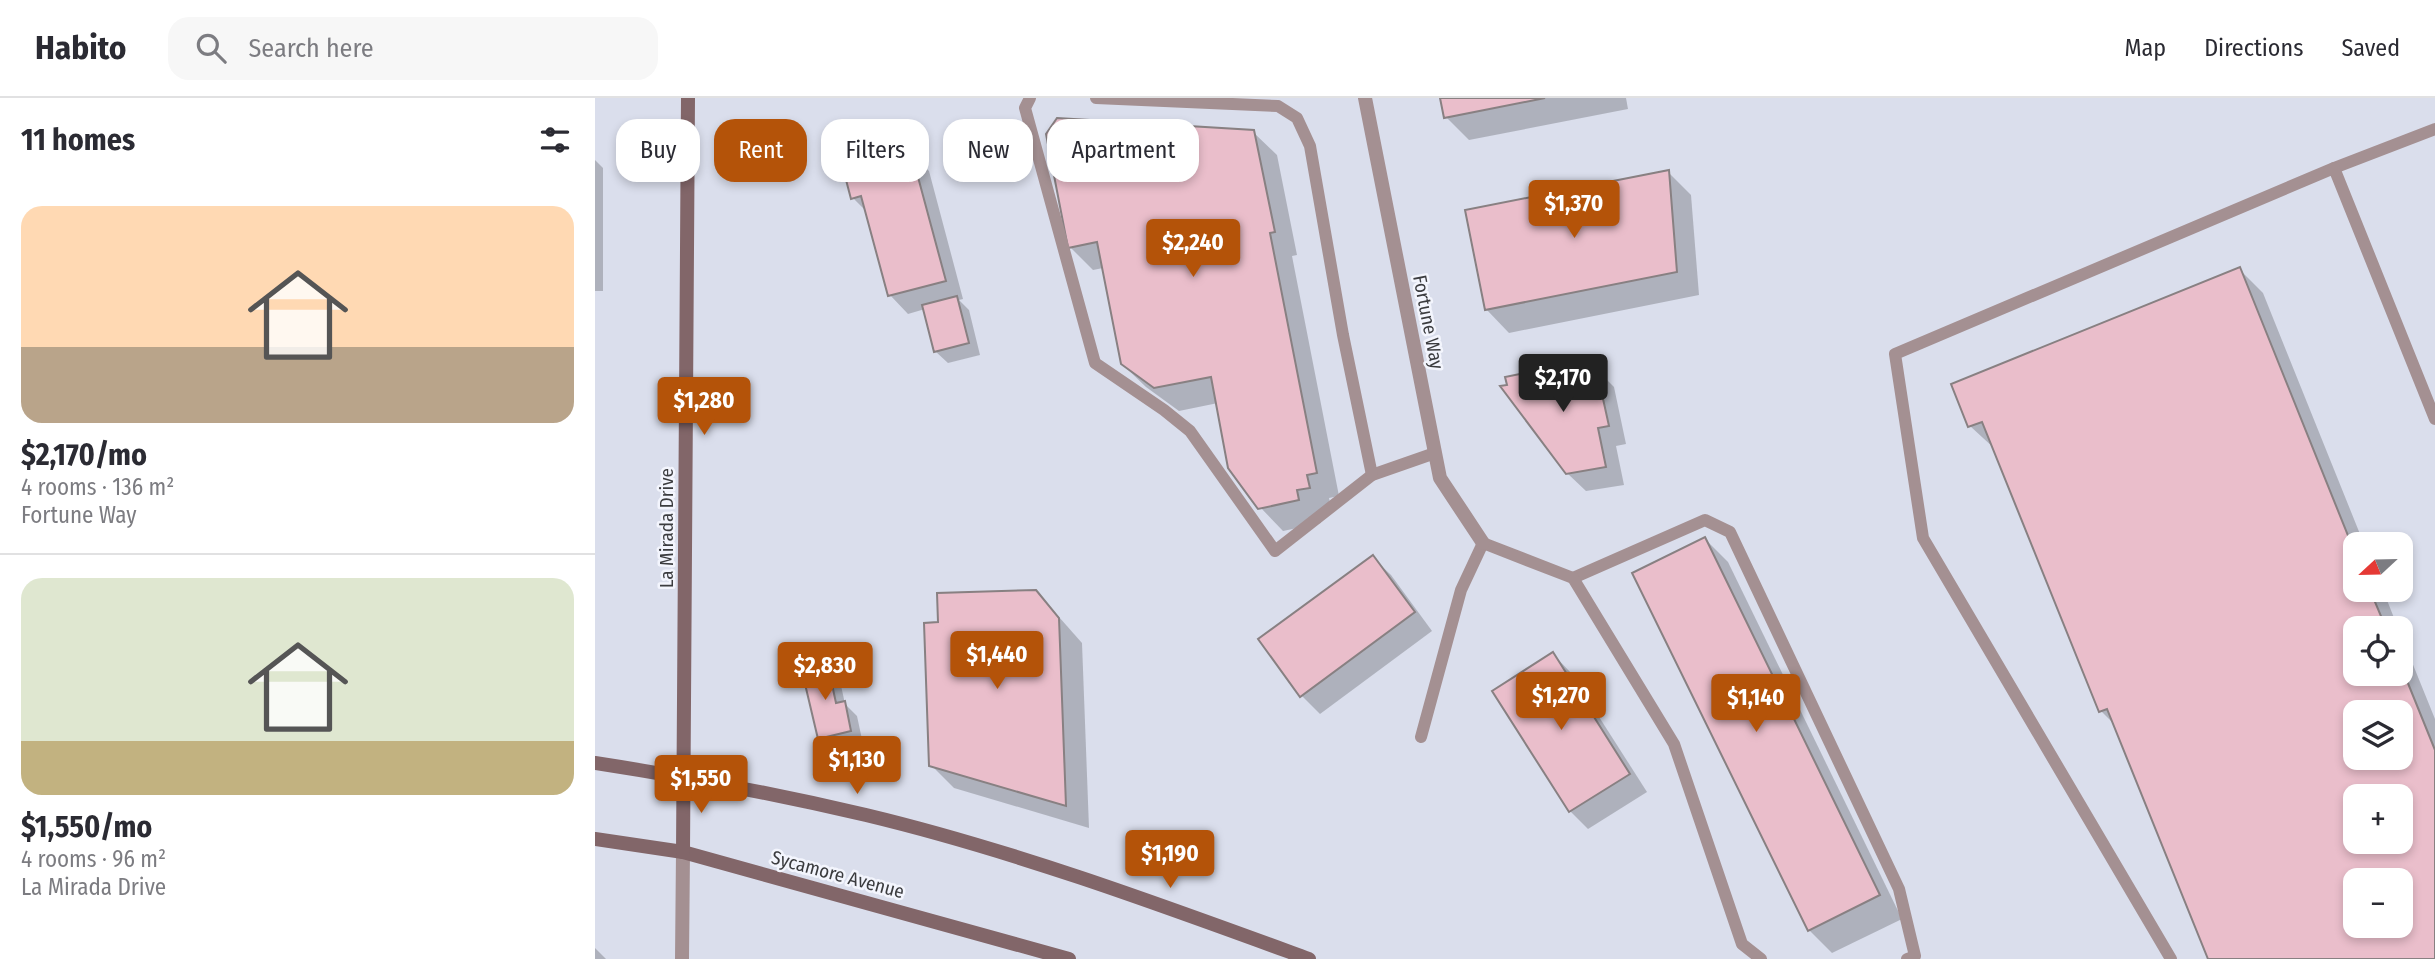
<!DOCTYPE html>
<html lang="en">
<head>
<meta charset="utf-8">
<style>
	:root { --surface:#fff; --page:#f7f7f7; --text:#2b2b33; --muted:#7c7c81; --line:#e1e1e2; --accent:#b45309 }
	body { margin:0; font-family:"Fira Sans Condensed",sans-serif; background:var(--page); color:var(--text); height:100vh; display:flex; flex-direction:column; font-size:26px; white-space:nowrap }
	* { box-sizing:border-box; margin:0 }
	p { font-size:23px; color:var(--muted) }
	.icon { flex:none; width:38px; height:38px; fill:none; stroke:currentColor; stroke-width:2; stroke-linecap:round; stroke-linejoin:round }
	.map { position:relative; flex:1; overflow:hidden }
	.panel { display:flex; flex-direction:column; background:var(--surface); width:595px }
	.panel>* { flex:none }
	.top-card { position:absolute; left:21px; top:21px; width:665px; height:63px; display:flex; gap:14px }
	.needle { width:46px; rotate:248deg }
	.fabs { position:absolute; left:1748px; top:434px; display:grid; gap:14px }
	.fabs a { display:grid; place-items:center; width:70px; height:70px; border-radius:14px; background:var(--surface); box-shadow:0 4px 10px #0003; font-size:35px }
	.price { position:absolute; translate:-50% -60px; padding:0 16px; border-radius:7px; background:var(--accent); color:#fff; font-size:23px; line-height:46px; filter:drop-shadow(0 2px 4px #0008) }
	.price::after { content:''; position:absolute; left:50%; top:42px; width:21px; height:16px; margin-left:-10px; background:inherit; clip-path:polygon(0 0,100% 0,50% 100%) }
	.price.selected { background:#222; color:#fff }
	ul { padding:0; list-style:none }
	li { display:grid; align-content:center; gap:14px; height:371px; padding:0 21px }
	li+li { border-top:2px solid var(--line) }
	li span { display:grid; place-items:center; height:217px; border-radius:21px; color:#555 }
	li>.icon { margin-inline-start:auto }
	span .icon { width:126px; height:126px; fill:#fffc; stroke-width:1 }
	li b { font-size:30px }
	h2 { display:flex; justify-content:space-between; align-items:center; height:84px; padding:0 21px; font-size:30px }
	.tag { padding:0 24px; border-radius:21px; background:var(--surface); box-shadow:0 4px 10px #0003; font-size:24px; line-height:63px }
	.tag.selected { background:var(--accent); color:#fff }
	header { display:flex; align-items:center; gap:42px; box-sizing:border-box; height:98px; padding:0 35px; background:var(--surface); border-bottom:2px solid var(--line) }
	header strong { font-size:33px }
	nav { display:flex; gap:38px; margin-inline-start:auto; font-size:24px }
	.search { width:490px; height:63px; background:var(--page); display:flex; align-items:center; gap:18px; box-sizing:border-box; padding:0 24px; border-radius:21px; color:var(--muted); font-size:26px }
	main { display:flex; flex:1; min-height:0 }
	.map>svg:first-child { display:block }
	.built { fill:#dadeec; fill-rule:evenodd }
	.shadow { fill:#0003; fill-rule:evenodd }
	.building { fill:#eabecb; stroke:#888082; stroke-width:2; fill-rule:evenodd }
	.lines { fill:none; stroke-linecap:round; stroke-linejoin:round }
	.service { stroke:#a49092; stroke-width:12 }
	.minor { stroke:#a49092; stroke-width:14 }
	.secondary { stroke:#826669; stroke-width:14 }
	.labels { text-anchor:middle; stroke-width:5; stroke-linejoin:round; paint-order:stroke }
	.street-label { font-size:19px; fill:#3b3c3f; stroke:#f3f5fd }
</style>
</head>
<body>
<header>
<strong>Habito</strong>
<div class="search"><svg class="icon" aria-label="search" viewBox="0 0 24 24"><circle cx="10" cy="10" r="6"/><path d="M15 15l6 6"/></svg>Search here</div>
<nav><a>Map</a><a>Directions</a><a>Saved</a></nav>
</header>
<main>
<section class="panel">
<h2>11 homes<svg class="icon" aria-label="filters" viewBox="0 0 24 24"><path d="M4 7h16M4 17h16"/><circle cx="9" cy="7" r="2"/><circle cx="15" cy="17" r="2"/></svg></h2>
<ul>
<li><span style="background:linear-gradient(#ffd9b3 65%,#b9a48a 0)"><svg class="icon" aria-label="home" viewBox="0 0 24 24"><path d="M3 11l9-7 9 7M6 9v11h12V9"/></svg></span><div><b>$2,170/mo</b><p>4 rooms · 136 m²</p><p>Fortune Way</p></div></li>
<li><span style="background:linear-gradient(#dfe7d0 75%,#c2b280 0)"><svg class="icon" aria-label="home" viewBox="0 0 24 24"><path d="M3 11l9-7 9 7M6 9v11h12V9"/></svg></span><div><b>$1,550/mo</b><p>4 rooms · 96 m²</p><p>La Mirada Drive</p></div></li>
</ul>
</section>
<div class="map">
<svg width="1840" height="861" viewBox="0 0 1840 861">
	<rect width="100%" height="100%" fill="#e5e8ef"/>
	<path class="built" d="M0 0H1840V861H0ZM1760 446H1806V492H1760ZM1760 530H1806V576H1760ZM1760 614H1806V660H1760ZM1760 698H1806V744H1760ZM1760 782H1806V828H1760Z"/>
	<g class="shadow">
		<path d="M847 0H1031L1033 11 874 42 851 19Z"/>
		<path d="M658 34 682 57 702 157 697 158 744 398 734 400 737 413 724 415 726 425 688 433 665 409 623 305 584 313 551 289 527 266 508 170 498 172 475 149Z"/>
		<path d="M315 55 334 73 368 201 364 202 374 212 385 257 353 265 340 253 330 211 313 216 295 197 273 115 258 100Z"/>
		<path d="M0 62 8 70V193H0Z"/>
		<path d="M1073 74 1096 97 1104 197 914 235 891 211Z"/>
		<path d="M1645 172 1668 195 1769 446H1760V492H1788L1803 530H1760V576H1806V537L1840 621V861H1615L1522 629 1506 613 1400 351 1375 328 1358 287ZM1760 614H1806V660H1760ZM1760 698H1806V744H1760ZM1760 782H1806V828H1760Z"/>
		<path d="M1001 271 1019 289 1031 346 1021 348 1029 387 991 393 972 375 953 272 960 279Z"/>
		<path d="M1110 441 1133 464 1307 821 1237 855 1214 832Z"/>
		<path d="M777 459 796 477 837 533 725 616 707 598Z"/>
		<path d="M441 493 487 545 494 730 359 690 336 667 344 526Z"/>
		<path d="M958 556 976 575 1052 694 993 731 975 713Z"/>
		<path d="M231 565 244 578 250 606 262 618 268 646 237 653 224 640Z"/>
		<path d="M0 850 11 861H0Z"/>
	</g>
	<g class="building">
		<path d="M845 0H950L849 20Z"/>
		<path d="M462 20 659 32 680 134 675 135 722 375 712 377 715 390 702 392 704 402 663 411 633 370 616 279 559 290 526 266 502 144 473 150 451 36Z"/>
		<path d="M316 53 351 183 293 198 266 98 256 101 250 78 261 76 259 68Z"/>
		<path d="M1074 72 1082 174 890 212 870 112Z"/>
		<path d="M1645 169 1760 455V492H1775L1791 530H1760V576H1806V568L1840 652V861H1613L1512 611 1504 614 1387 324 1373 329 1356 286ZM1760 614H1806V660H1760ZM1760 698H1806V744H1760ZM1760 782H1806V828H1760Z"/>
		<path d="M362 198 374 245 339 254 327 207Z"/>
		<path d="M1001 269 1014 328 1003 330 1011 369 971 376 905 288 912 287 910 279 954 270 955 278Z"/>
		<path d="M1110 439 1285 797 1213 833 1037 475Z"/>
		<path d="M778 457 820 514 705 599 663 541Z"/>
		<path d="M441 492 464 520 471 708 334 668 329 525 343 524 342 495Z"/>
		<path d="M958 554 1035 676 974 714 897 593Z"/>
		<path d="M232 563 241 605 250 603 256 633 223 641 206 569Z"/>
	</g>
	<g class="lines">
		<g class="service">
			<path d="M435 0 430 10 500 265 569 312 595 333 680 453 777 377 840 355"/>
			<path d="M501 0 683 8 702 20 715 48 748 237 777 377"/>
			<path d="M1739 70 1840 31"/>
			<path d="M978 480 1110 422 1135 434 1304 791 1320 858 1312 861"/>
			<path d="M826 639 866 492 888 445 978 480 1079 646 1147 846 1166 861"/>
			<path d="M1576 861 1328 440 1300 256 1739 70 1840 321"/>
		</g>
		<g class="minor">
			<path d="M770 0 845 380 888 445"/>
			<path d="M87 861 88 754"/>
		</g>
		<g class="secondary">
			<path d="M0 665C91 679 181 696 271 717 421 753 569 808 714 861"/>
			<path d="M0 741 88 754 474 861"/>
			<path d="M88 754 93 0"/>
		</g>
	</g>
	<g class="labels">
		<g class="street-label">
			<text transform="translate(834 224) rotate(79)" y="7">Fortune Way</text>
			<text transform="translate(71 430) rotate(-90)" y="7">La Mirada Drive</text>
			<text transform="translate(243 776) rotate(15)" y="7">Sycamore Avenue</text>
		</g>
	</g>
</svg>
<div class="fabs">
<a><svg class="needle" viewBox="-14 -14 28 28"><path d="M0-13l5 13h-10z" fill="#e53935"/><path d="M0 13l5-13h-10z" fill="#7c7c81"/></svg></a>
<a><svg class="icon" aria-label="locate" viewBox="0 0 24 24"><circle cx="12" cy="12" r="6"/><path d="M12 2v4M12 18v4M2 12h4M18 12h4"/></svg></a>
<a><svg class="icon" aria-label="layers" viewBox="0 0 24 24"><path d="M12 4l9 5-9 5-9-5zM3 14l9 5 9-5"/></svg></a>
<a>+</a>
<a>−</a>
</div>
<b class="price" style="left:979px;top:142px">$1,370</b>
<b class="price" style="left:598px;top:181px">$2,240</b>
<b class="price selected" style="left:968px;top:316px">$2,170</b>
<b class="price" style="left:109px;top:339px">$1,280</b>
<b class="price" style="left:402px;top:593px">$1,440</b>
<b class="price" style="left:230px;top:604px">$2,830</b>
<b class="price" style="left:966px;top:634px">$1,270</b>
<b class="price" style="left:1161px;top:636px">$1,140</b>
<b class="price" style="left:262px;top:698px">$1,130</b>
<b class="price" style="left:106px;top:717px">$1,550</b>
<b class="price" style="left:575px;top:792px">$1,190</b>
<div class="top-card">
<a class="tag">Buy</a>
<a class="tag selected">Rent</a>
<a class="tag">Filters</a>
<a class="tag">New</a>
<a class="tag">Apartment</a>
</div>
</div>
</main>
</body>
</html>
